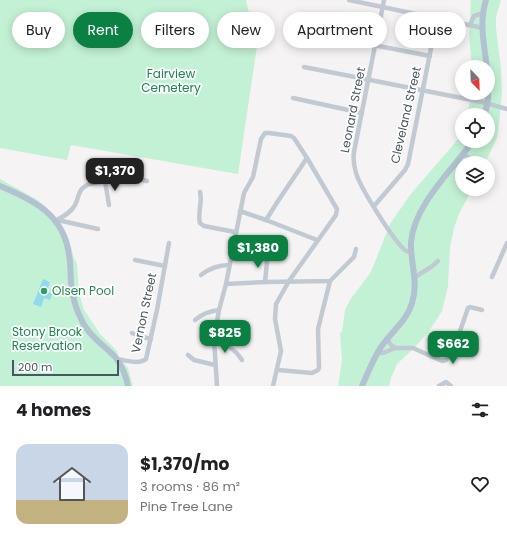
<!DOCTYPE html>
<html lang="en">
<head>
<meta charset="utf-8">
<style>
	:root { --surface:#fff; --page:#f6f6f6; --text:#202124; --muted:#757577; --line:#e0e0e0; --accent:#0b8043 }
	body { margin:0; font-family:Poppins,sans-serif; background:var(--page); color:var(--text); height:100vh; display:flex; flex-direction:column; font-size:15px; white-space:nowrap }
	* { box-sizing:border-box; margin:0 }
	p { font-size:13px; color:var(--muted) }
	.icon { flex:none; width:22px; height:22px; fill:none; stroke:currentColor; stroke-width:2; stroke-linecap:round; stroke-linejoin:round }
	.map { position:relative; height:386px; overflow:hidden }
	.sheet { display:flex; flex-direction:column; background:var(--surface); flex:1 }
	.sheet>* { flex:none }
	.banner { position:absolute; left:12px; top:12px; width:483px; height:36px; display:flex; gap:8px }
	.needle { width:26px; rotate:157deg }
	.buttons { position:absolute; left:455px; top:60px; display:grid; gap:8px }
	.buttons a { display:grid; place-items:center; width:40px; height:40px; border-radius:50%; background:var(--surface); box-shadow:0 2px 10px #0003; font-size:20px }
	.scale { position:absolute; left:12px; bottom:10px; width:107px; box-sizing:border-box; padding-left:4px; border:2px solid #4a5661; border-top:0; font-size:11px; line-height:14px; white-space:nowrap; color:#4a5661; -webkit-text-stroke:3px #fff; paint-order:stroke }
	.price { position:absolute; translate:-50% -34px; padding:0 9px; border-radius:8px; background:var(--accent); color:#fff; font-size:13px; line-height:26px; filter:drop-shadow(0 1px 2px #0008) }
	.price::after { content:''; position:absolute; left:50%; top:24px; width:12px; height:9px; margin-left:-6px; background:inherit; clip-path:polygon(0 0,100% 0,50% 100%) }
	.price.current { background:#222; color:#fff }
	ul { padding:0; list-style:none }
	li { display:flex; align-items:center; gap:12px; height:100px; padding:0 16px }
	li+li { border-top:1px solid var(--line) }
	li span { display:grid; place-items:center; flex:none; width:112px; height:80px; border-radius:12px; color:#555 }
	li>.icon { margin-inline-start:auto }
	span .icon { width:48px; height:48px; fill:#fffc; stroke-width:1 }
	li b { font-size:17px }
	h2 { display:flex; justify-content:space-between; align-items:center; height:48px; padding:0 16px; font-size:17px }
	.chip { padding:0 14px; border-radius:18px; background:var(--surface); box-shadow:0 2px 10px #0003; font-size:14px; line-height:36px }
	.chip.current { background:var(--accent); color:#fff }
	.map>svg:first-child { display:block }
	.green { fill:#c3f1d5 }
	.water { fill:#90daee }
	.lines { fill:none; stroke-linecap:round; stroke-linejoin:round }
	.minor { stroke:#c1cad2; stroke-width:4.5 }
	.major { stroke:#b3c2d1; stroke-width:6 }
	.leisure-dot { fill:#2e9e5b; stroke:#fff; stroke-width:1.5 }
	.labels { text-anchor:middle; stroke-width:3.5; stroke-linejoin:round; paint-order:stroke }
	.park-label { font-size:12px; fill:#17864f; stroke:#fff }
	.street-label { font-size:12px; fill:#4a5661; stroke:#fff }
	.leisure-label { font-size:12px; fill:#27864d; stroke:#fff; text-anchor:start }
</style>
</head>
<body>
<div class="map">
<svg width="507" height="386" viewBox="0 0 507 386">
	<rect width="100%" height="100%" fill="#f5f3f3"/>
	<g class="green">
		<path d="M0 0H246L257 46 238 174 71 145 67 160 0 148Z"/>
		<path d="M471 0H501L496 17V28L501 69 502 92 499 124 497 138 485 163H462V189H472L459 214 454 228 450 247 448 286 442 311 429 331 414 348 397 364 391 378 389 386H338L342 360 340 333 342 332 345 310 350 300 371 272 390 224 410 195 460 137 462 131V141H488V115H467L472 93H488V67H472L469 34Z"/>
		<path d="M0 179 36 199 45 206 59 221 68 237 74 258 77 264 79 293 84 310 100 334 117 351 119 358 128 368 133 386H0Z"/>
	</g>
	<path class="water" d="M43 279 50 282 47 291 52 294 50 300 44 298 41 307 33 304Z"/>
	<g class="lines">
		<g class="minor">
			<path d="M349 0 483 28"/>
			<path d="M384 0 354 152C353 159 354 166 356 173 360 187 394 242 406 251 409 252 409 252 412 252"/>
			<path d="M470 25 474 16 483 13"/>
			<path d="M316 34 430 56"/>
			<path d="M304 67 482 102 507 109"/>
			<path d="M293 98 362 113"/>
			<path d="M463 153 474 163"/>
			<path d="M105 181 109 205"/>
			<path d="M200 192C203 202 197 213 200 223L204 226 235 232"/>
			<path d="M374 206 405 170 408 164 437 18"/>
			<path d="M240 211 266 220 317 240"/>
			<path d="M266 220 278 201 307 158"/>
			<path d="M55 221C62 217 71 213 75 205 80 195 77 190 89 184L130 177 147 181"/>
			<path d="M55 221H62L98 229"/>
			<path d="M135 260 165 266"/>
			<path d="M201 275C210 268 218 265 229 265"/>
			<path d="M415 277 431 267 438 261"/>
			<path d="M492 277 507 243"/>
			<path d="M265 282 267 262 265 255"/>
			<path d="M226 284 265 282 330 281 354 257 356 249"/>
			<path d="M195 320C202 314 210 311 219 310"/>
			<path d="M132 333 139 336 151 339"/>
			<path d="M214 339C225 343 236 350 242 360"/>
			<path d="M395 348H413L442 361 446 360 458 337 468 308 470 307 482 310"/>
			<path d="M377 353H383L395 348 391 345 387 339"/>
			<path d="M188 355 194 360 215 365"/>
			<path d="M117 359C125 360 139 365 146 359L157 310 169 243"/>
			<path d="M278 370 312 373 318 370 319 368 318 329 330 281"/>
			<path d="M217 386 214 339 219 310 226 284 244 193 253 177 261 139 265 133H269L291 136 294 138 307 158 337 209 336 215 289 281 276 304 275 319 281 351 273 386"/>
			<path d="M439 386 446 382 451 386"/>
		</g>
		<g class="major">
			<path d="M486 0C479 22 484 45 487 67"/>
			<path d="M485 115 488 99V81"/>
			<path d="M0 186C34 200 64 215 69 255 71 264 70 273 71 282 72 297 76 310 83 323 91 338 105 346 116 358 122 366 126 376 128 386"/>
			<path d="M362 386C368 373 373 359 381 347 391 332 407 321 412 303 419 282 410 262 411 242 414 205 453 169 473 141"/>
		</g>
	</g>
	<circle class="leisure-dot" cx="44" cy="291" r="4"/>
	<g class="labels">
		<g class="park-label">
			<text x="171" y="78">Fairview<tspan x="171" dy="14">Cemetery</tspan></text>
			<text x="47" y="336">Stony Brook<tspan x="47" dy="14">Reservation</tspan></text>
		</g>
		<g class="street-label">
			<text transform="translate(353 110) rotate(-79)" y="4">Leonard Street</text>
			<text transform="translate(406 115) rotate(-77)" y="4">Cleveland Street</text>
			<text transform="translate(144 313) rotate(-78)" y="4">Vernon Street</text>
		</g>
		<g class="leisure-label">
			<text x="52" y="295">Olsen Pool</text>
		</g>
	</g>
</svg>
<div class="buttons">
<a><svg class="needle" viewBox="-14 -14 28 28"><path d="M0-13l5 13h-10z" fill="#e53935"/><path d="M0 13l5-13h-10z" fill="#757577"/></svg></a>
<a><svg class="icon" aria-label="locate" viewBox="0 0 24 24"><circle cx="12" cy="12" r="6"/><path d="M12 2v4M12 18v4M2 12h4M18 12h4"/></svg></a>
<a><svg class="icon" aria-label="layers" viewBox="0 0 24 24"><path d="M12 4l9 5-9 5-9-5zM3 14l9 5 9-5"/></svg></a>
</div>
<div class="scale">200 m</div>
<b class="price current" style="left:115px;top:192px">$1,370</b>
<b class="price" style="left:258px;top:269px">$1,380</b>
<b class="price" style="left:225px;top:354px">$825</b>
<b class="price" style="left:453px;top:365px">$662</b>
<div class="banner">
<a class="chip">Buy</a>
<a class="chip current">Rent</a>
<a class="chip">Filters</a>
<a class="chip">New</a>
<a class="chip">Apartment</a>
<a class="chip">House</a>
</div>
</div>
<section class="sheet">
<h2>4 homes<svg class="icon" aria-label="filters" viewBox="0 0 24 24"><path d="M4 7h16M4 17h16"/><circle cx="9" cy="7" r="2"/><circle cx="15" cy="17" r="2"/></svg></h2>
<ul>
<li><span style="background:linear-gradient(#c9d6e8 70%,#c2b280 0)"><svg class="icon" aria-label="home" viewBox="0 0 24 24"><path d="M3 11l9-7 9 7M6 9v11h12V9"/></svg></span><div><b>$1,370/mo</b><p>3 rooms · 86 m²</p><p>Pine Tree Lane</p></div><svg class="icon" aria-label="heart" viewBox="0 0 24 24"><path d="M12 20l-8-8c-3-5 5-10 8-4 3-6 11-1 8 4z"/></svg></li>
</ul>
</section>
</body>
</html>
